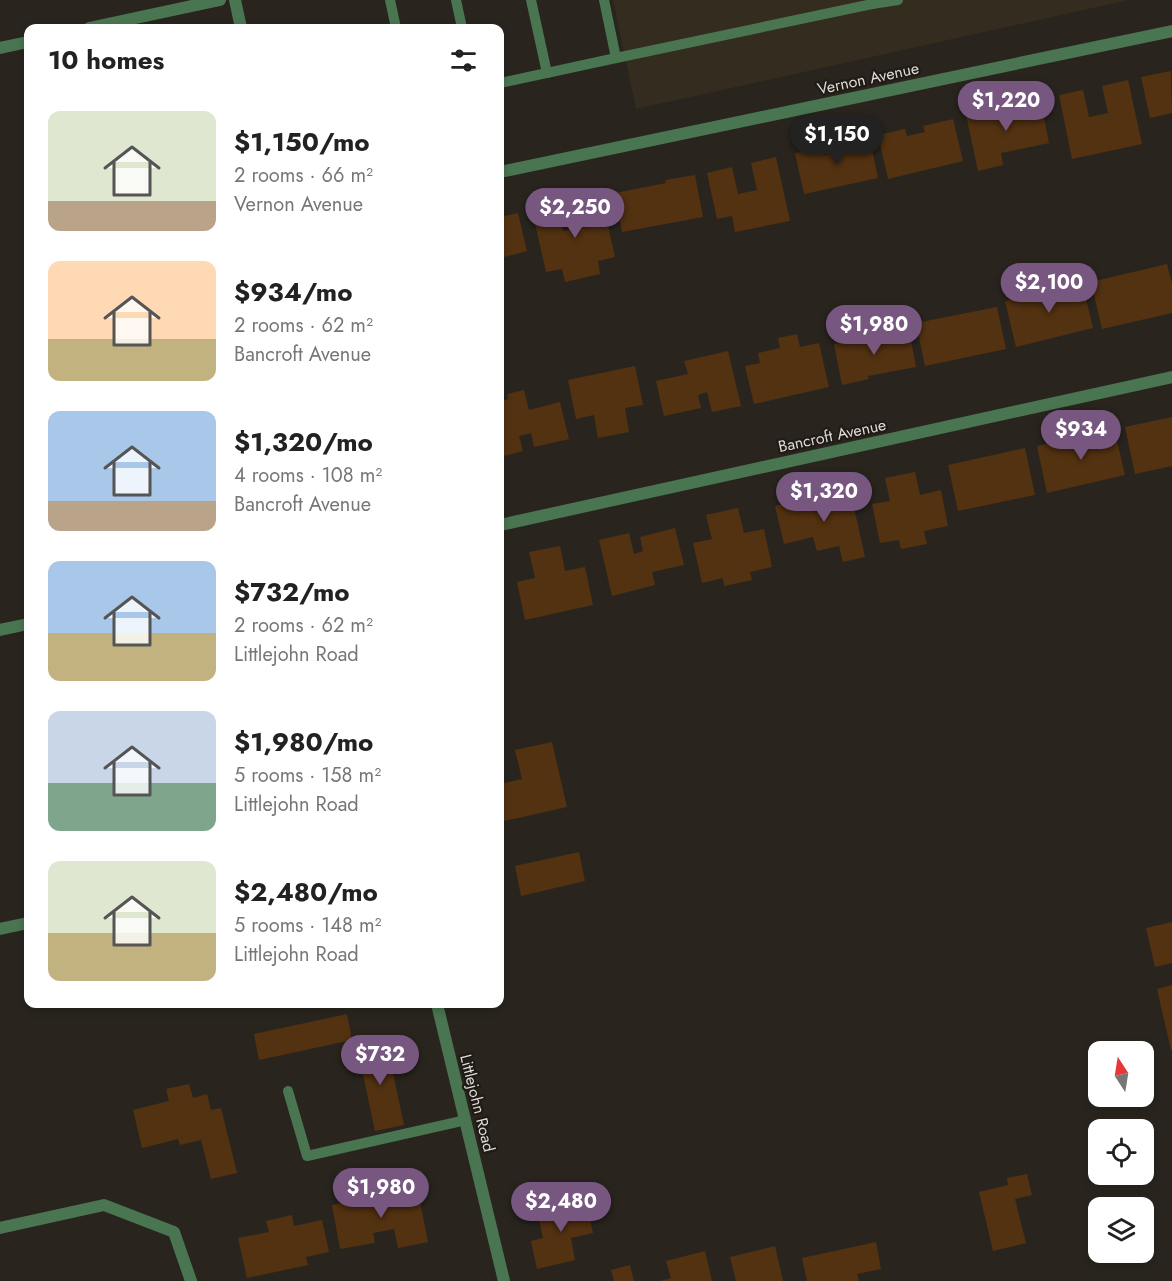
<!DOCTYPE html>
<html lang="en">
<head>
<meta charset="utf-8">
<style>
	:root { --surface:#fff; --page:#f6f6f6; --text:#222; --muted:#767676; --accent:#775780 }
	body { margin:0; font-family:Jost,sans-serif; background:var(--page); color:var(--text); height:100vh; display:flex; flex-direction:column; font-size:22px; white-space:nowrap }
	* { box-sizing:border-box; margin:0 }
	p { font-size:20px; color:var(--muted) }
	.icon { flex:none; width:33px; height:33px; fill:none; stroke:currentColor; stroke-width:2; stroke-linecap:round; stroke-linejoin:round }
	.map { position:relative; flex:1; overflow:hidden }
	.side { position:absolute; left:24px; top:24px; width:480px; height:984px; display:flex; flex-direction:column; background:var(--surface); border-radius:12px; box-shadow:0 3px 9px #0003 }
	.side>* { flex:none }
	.needle { width:39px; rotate:348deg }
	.fabs { position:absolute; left:1088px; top:1041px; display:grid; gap:12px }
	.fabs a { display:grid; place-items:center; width:66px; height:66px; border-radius:12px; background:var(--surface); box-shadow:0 3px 9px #0003; font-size:30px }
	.price { position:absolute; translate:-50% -51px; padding:0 14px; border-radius:21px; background:var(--accent); color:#fff; font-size:20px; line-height:39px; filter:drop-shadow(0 2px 3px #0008) }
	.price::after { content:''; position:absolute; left:50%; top:36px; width:18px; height:14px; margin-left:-9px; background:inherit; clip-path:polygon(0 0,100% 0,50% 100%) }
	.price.on { background:#222; color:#fff }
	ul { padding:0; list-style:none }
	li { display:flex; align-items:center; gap:18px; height:150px; padding:0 24px }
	li span { display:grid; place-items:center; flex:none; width:168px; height:120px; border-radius:12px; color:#555 }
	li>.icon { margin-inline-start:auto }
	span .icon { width:72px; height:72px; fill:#fffc; stroke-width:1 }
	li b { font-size:26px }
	h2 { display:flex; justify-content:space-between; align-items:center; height:72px; padding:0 24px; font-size:26px }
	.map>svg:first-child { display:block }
	.built { fill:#332c1f }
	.building { fill:#533211 }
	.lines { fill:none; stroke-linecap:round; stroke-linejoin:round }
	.service { stroke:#497651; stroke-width:10 }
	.minor { stroke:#497651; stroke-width:12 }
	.labels { text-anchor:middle; stroke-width:4.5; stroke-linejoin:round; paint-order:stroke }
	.street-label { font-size:16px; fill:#dedbd7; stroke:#201b15 }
</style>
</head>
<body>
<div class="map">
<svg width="1172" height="1281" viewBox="0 0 1172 1281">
	<rect width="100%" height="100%" fill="#29251e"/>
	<path class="built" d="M613 0H1129L636 109Z"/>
	<g class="building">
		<path d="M1171 71 1172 113 1150 118 1141 77Z"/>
		<path d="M1128 80 1142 144 1072 159 1059 95 1083 90 1089 117 1108 113 1102 86Z"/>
		<path d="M1040 98 1049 143 1001 153 1003 165 978 171 966 115 992 109 995 119 1012 115 1010 104Z"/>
		<path d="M953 119 963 161 888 179 878 135 905 129 907 136 925 132 923 126Z"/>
		<path d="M869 135 878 178 804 194 795 153 823 147 824 155 841 151 839 142Z"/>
		<path d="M776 157 790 221 735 232 732 216 717 219 707 173 732 167 738 194 757 190 751 163Z"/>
		<path d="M695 175 703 217 622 232 615 193 666 183 665 180Z"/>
		<path d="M601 194 615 257 598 261 600 274 565 282 562 269 546 272 532 210 557 204 563 231 580 227 574 200Z"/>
		<path d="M518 213 527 251 500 258V217Z"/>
		<path d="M1167 264 1172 283V313L1102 329 1091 282Z"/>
		<path d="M1082 282 1093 328 1016 347 1005 301Z"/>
		<path d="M997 307 1006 349 925 366 916 323Z"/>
		<path d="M909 330 916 367 868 376 869 379 842 385 834 344Z"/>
		<path d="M797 334 800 347 819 343 829 387 754 404 745 366 760 363 758 353 780 348 778 338Z"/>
		<path d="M728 351 741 406 712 412 707 392 698 395 701 408 664 416 656 381 688 374 684 361Z"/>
		<path d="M635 366 643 405 625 408 629 432 598 438 594 415 576 419 568 380Z"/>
		<path d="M524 390 529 410 560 402 569 439 534 447 531 433 519 436 523 451 500 457V402L508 399 507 394Z"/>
		<path d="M1172 417V466L1135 474 1125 427Z"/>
		<path d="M1114 428 1125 475 1047 493 1037 446Z"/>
		<path d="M1025 448 1035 495 958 511 948 465Z"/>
		<path d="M915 472 920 495 941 490 948 526 924 531 927 544 901 549 899 540 880 543 872 504 890 501 885 478Z"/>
		<path d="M849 485 865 557 843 562 839 546 817 551 813 537 784 544 775 506 812 497 815 513 826 510 821 491Z"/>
		<path d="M738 508 744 533 764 529 772 567 750 572 752 580 724 586 723 578 702 583 693 543 712 539 706 515Z"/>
		<path d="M675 528 684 565 652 572 655 585 612 596 599 540 629 533 634 554 643 551 640 537Z"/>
		<path d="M560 546 565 571 585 567 593 605 525 620 517 582 535 578 529 552Z"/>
		<path d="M552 742 567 807 500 822V784L522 779 515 750Z"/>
		<path d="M579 852 585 881 521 896 515 866Z"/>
		<path d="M1172 922V963L1155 967 1146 928Z"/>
		<path d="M1172 985V1050H1171L1157 989Z"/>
		<path d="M347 1014 352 1040 259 1060 254 1034Z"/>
		<path d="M386 1040 404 1125 375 1131 357 1046Z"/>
		<path d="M189 1084 193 1098 207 1094 211 1110 221 1108 237 1173 211 1179 201 1140 180 1145 178 1139 142 1148 133 1110 169 1101 166 1089Z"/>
		<path d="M1027 1174 1032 1195 1015 1199 1026 1243 993 1251 979 1192 1008 1185 1007 1178Z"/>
		<path d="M417 1187 428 1242 398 1248 394 1229 373 1233 375 1243 340 1249 332 1205Z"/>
		<path d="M586 1200 593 1233 571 1238 575 1260 537 1269 531 1241 543 1238 537 1211Z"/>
		<path d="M292 1215 294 1226 322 1220 329 1252 306 1257 308 1265 247 1278 238 1238 269 1232 266 1221Z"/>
		<path d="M876 1242 881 1269 857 1274 859 1281H807L802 1258Z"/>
		<path d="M775 1246 783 1281H736L730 1257Z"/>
		<path d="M705 1251 712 1281H661L671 1278 666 1261Z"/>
		<path d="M630 1265 634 1281H614L611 1270Z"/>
	</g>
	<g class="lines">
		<g class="service">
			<path d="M390 0 396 28"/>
			<path d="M456 0 462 28"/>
			<path d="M531 0 547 73"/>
			<path d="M604 0 616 58 872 4"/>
			<path d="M871 0 872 4 898 0"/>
			<path d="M500 83 616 58"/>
			<path d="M288 1091 307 1156 466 1120"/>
		</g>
		<g class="minor">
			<path d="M235 0 241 28"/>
			<path d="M89 28 220 0"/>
			<path d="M0 48 28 42"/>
			<path d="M500 172 1172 31"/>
			<path d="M500 525 1172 377"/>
			<path d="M0 630 28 624"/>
			<path d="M0 929 28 923"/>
			<path d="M437 1004 504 1281"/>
			<path d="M0 1228 104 1205 174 1232 191 1281"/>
		</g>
	</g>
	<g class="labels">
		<g class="street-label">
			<text transform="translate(868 78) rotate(-12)" y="6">Vernon Avenue</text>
			<text transform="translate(832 435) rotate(-12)" y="6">Bancroft Avenue</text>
			<text transform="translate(478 1103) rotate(76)" y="6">Littlejohn Road</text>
		</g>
	</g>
</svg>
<div class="fabs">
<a><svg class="needle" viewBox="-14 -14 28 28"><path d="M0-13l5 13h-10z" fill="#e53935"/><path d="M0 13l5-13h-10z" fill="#767676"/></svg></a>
<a><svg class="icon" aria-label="locate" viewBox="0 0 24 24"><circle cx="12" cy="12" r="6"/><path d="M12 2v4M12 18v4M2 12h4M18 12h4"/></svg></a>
<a><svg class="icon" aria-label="layers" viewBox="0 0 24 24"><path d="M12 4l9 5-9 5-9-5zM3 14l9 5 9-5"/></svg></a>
</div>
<b class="price" style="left:1006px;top:132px">$1,220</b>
<b class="price on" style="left:837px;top:166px">$1,150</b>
<b class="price" style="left:575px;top:239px">$2,250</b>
<b class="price" style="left:1049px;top:314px">$2,100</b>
<b class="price" style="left:874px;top:356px">$1,980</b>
<b class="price" style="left:1081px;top:461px">$934</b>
<b class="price" style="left:824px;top:523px">$1,320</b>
<b class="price" style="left:380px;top:1086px">$732</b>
<b class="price" style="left:381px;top:1219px">$1,980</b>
<b class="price" style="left:561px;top:1233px">$2,480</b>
<section class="side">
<h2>10 homes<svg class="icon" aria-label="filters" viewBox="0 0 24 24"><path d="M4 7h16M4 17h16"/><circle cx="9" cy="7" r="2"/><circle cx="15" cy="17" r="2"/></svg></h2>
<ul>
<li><span style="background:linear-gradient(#dfe7d0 75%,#b9a48a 0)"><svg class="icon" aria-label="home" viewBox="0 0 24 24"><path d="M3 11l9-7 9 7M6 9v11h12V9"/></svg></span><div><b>$1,150/mo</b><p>2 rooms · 66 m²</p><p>Vernon Avenue</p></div></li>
<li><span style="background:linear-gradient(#ffd9b3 65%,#c2b280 0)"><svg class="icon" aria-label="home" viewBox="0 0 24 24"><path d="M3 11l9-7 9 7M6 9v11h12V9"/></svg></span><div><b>$934/mo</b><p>2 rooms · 62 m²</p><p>Bancroft Avenue</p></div></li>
<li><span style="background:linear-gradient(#a9c7e8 75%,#b9a48a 0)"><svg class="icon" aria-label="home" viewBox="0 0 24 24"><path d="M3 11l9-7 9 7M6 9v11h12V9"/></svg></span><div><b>$1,320/mo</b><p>4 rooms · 108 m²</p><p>Bancroft Avenue</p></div></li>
<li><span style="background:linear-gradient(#a9c7e8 60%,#c2b280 0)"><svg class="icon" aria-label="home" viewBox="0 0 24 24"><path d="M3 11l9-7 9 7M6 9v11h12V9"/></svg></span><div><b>$732/mo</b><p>2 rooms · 62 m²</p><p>Littlejohn Road</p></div></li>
<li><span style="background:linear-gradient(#c9d6e8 60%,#7fa58c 0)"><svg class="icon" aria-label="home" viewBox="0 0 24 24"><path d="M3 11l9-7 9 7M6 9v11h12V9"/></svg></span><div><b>$1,980/mo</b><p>5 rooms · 158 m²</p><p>Littlejohn Road</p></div></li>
<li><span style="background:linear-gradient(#dfe7d0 60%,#c2b280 0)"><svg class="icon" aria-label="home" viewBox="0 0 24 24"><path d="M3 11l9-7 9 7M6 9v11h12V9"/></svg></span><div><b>$2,480/mo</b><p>5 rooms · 148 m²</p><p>Littlejohn Road</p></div></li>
</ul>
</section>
</div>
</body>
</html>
